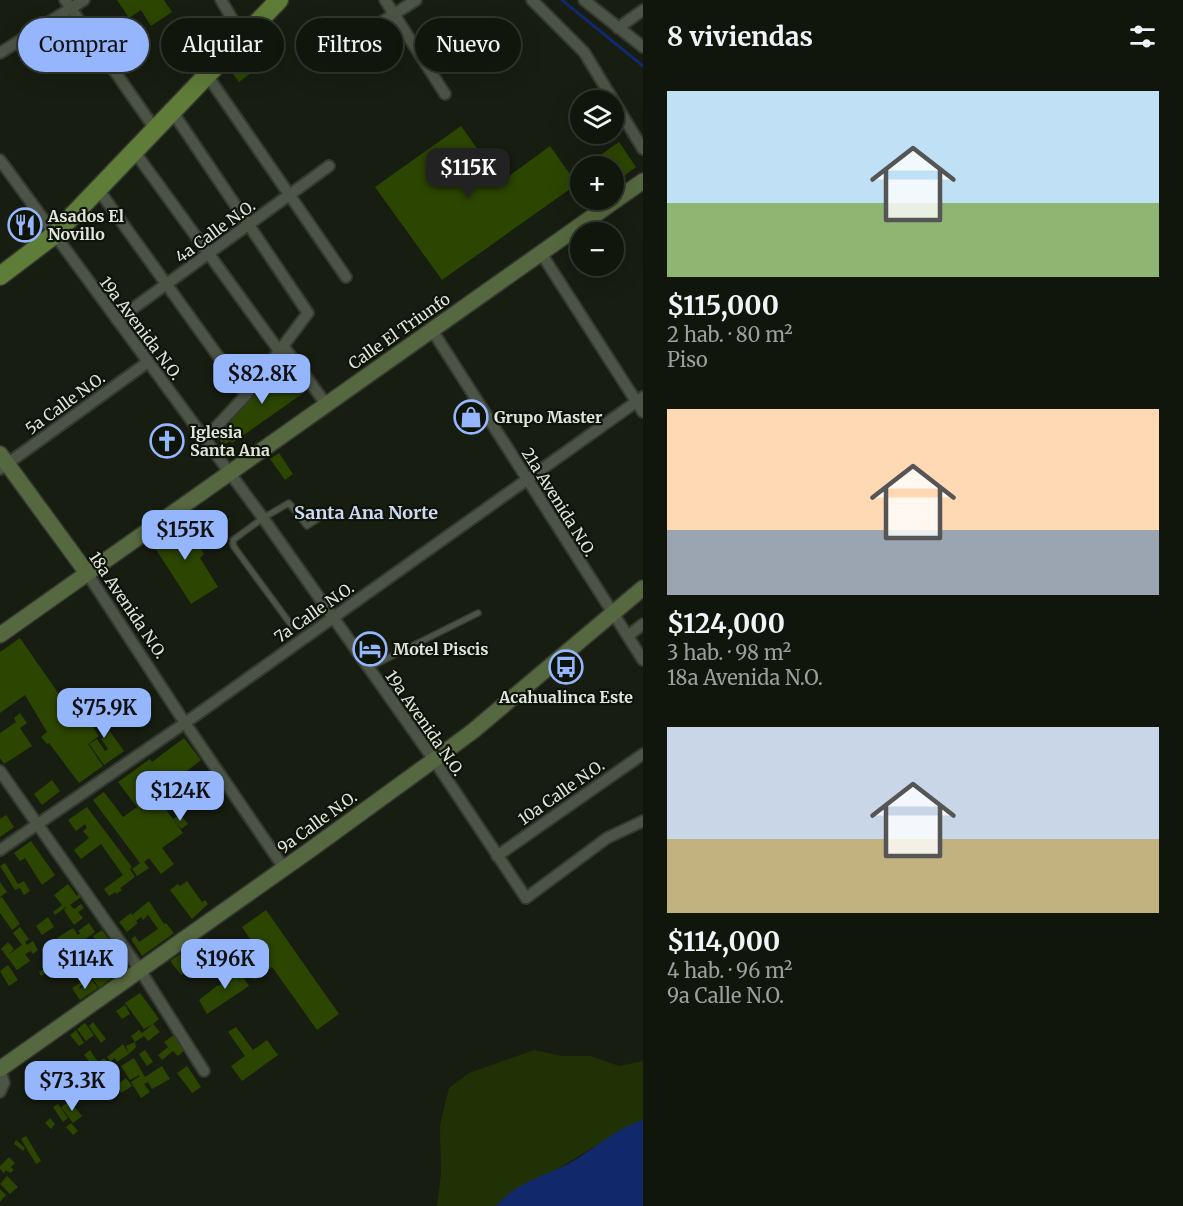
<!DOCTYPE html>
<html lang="es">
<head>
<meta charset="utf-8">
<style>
	:root { --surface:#11160d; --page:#1a1f16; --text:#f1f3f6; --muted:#9c9f9d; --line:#30352e; --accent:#95b6fd }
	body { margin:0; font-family:Merriweather,serif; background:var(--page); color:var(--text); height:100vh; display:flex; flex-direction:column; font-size:22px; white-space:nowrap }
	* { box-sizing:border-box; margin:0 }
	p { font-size:20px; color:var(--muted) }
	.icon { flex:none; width:33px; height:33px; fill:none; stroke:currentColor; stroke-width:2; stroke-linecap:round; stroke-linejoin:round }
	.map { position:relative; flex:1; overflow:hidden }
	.panel { display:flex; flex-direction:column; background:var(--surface); width:540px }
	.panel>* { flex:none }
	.hud { position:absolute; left:18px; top:18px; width:534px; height:54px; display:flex; gap:12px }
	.fabs { position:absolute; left:570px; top:90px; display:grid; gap:12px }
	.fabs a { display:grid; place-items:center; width:54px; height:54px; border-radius:50%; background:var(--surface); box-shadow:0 6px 24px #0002,0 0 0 2px var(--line); font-size:30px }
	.price { position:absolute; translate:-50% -51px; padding:0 14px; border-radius:12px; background:var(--accent); color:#111; font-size:20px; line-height:39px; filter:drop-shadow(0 2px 3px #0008) }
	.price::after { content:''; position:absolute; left:50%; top:36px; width:18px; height:14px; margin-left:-9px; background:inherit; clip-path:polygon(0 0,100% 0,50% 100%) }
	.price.selected { background:#222; color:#fff }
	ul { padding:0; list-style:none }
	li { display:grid; align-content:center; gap:12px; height:318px; padding:0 24px }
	li span { display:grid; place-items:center; height:186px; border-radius:0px; color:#555 }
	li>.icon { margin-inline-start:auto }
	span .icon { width:108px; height:108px; fill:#fffc; stroke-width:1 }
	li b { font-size:26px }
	h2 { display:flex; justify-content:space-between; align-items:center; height:72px; padding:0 24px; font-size:26px }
	.chip { padding:0 21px; border-radius:27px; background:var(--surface); box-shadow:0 6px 24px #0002,0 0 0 2px var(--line); font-size:21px; line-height:54px }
	.chip.selected { background:var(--accent); color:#111 }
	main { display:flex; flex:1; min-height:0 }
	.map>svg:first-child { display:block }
	.green { fill:#203106 }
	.water { fill:#11296a }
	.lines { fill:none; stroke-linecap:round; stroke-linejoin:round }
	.stream { stroke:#11296a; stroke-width:3 }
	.building { fill:#2c4501 }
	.lane-casing { stroke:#353931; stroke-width:8 }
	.street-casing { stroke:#353931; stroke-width:14 }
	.secondary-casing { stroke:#353931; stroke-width:18 }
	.primary-casing { stroke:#353931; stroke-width:21 }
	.lane { stroke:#4c5445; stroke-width:5 }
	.street { stroke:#4c5445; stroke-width:10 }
	.secondary { stroke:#56683f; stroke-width:15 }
	.primary { stroke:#5f7c38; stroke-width:18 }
	.labels { text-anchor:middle; stroke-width:4.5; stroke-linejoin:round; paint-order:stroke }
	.poi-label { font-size:16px; font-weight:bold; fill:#e1e6dd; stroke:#0f1408; text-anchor:start }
	.street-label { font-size:16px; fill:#e1e6dd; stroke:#0f1408 }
	.neighbourhood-label { font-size:18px; font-weight:bold; fill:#cddaf5; stroke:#0f1408 }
</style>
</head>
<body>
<main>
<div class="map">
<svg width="643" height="1206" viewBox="0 0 643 1206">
	<rect width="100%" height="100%" fill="#171d11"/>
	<path class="green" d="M534 1050 562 1056H590L619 1066 643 1061V1121L617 1133 497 1206H437L441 1174 440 1125 449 1088 469 1073Z"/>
	<path class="water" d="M643 1120V1206H496C520 1179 546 1177 575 1160 597 1147 618 1127 643 1120Z"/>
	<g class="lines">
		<path class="stream" d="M562 0 643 66"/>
	</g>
	<g class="building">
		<path d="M117 0H164L172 12 151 26 141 10 129 18Z"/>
		<path d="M240 52 254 71 239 82 225 63Z"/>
		<path d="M461 126 501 182 550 146 577 184 442 280 375 187Z"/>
		<path d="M619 142 636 167 614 183V166H596L592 161Z"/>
		<path d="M281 360 305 392 232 443 230 441 223 445 214 433 254 396Z"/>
		<path d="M279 453 293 474 285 480 270 459Z"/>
		<path d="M182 519 204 554 200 558 218 587 191 604 150 540Z"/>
		<path d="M20 638 63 700 71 694 99 736 88 744 103 766 79 783 49 743 47 744 41 737 47 732 25 695 0 713V652Z"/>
		<path d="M89 702 124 751 104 765 89 744 97 739 105 751 108 749 101 739 105 737 83 706Z"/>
		<path d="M20 713 27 723 20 728 32 746 4 764 0 758V733L16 722 14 718Z"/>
		<path d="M184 738 201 760 169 785 174 791 162 800 158 795 156 796 183 833 162 848 174 864 161 874 149 858 144 862 149 868 137 876 132 869 140 863 93 800 104 792 123 817 137 807 118 782 150 759 152 762Z"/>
		<path d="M52 780 60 791 42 805 34 794Z"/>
		<path d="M87 807 132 867 130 869 135 877 120 888 122 890 116 894 115 892 109 896 104 889 123 875 101 844 81 859 74 850 89 838 83 831 87 828 85 824 76 831 68 820Z"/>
		<path d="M180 814 188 824 181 829 173 819Z"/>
		<path d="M6 815 14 827 0 837V819Z"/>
		<path d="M31 841 55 875 42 885 25 858 20 861 14 853Z"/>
		<path d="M5 863 18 884 24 881 30 891 24 895 20 888 15 890 0 866Z"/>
		<path d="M187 881 202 902 205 900 208 904 192 919 170 890 178 884 180 886Z"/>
		<path d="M0 882 7 892 0 897Z"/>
		<path d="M68 884 77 896 79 894 81 897 70 905 74 909 81 904 84 908 78 912 83 918 74 925 64 910 67 906 55 915 53 912 62 905 54 895Z"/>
		<path d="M2 897 20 924 12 930 0 913V898Z"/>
		<path d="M149 901 164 924 166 923 174 933 142 956 131 939 135 936 139 942 158 929 148 915 143 920 141 917 136 921 138 923 127 932 119 922 131 913 132 915Z"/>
		<path d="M266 910 339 1014 317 1030 272 967 254 980 247 970 263 958 242 927Z"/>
		<path d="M48 917 54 927 42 935 36 926Z"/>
		<path d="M89 923 95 932 67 953 57 938 73 928 78 935 80 933 78 931Z"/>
		<path d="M20 927 29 939 25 942 27 945 33 941 38 950 33 954 31 951 25 954 30 961 17 970 1 949 8 942 14 949 9 954 22 945 13 933Z"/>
		<path d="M102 930 116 949 107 955 103 950 99 953 94 945 97 942 93 936Z"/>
		<path d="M180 954 191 968 181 975 170 961Z"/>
		<path d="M91 957 98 964 104 959 112 969 120 964 123 969 99 988 91 976 94 974 85 961Z"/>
		<path d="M52 964 54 967 41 976 39 972Z"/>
		<path d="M8 965 18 980 9 986 0 971Z"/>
		<path d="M235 965 249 986 207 1014 199 1000 217 986 229 981 224 973Z"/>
		<path d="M92 980 98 988 80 1000 72 988 81 982 83 984 79 988 80 989Z"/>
		<path d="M140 993 159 1019 153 1024 160 1032 148 1041 144 1036 135 1042 131 1036 139 1030 142 1033 153 1024 144 1029 125 1003Z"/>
		<path d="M125 1005 130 1014 122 1019 116 1011Z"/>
		<path d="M93 1022 106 1039 101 1043 89 1026Z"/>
		<path d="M85 1023 94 1035 86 1041 77 1029Z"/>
		<path d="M236 1027 253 1050 267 1040 278 1055 242 1081 231 1066 245 1056 228 1032Z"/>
		<path d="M76 1030 84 1043 79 1046 70 1035Z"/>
		<path d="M174 1035 185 1050 178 1056 173 1051 162 1060 158 1055 168 1047 164 1042Z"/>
		<path d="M135 1042 136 1047 129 1054 117 1062 115 1058 110 1061 107 1057 123 1044 129 1054 126 1046Z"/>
		<path d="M90 1050 98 1062 104 1058 110 1065 99 1074 84 1055Z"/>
		<path d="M145 1050 153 1062 147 1066 139 1054Z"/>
		<path d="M134 1058 145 1077 162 1066 170 1079 152 1089 148 1082 144 1084 150 1092 141 1098 131 1082 140 1076 139 1075 130 1080 121 1066Z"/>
		<path d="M187 1066 201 1087 192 1093 177 1073Z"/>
		<path d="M78 1073 91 1096 84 1100 71 1077Z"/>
		<path d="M126 1078 132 1086 121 1093 116 1085Z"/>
		<path d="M70 1101 82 1116 73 1123 61 1107Z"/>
		<path d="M58 1104 68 1118 63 1122 53 1107Z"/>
		<path d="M50 1118 55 1124 51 1129 45 1123Z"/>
		<path d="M71 1123 78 1131 73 1135 66 1127Z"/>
		<path d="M26 1136 41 1161 36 1164 21 1139Z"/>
		<path d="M16 1140 25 1148 23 1151 14 1144Z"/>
		<path d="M9 1157 15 1163 11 1167 14 1170 10 1173 6 1170 4 1173 0 1169V1166Z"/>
		<path d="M7 1176 18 1187 10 1194 0 1184Z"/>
		<path d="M0 1189 6 1195 0 1202Z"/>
	</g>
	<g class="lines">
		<g class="lane-casing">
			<g id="lane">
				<path d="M292 626 237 551 233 545V540L263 518 289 503 307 526 330 511"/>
				<path d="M370 667 478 613"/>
			</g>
		</g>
		<g class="street-casing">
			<g id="street">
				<path d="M65 0 155 129"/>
				<path d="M221 0 243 37"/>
				<path d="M385 0 445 94"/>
				<path d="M532 0 584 52 643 149"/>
				<path d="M584 0 643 47"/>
				<path d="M618 28 643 10"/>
				<path d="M0 53 84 0"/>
				<path d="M315 65 416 0"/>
				<path d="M207 75 346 277"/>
				<path d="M172 111 308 313 246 395 205 439"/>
				<path d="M134 151 280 352"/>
				<path d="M0 160 263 518 434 760 526 898 607 838 643 821"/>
				<path d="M98 189 246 395"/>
				<path d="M541 253 643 412"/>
				<path d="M117 320 329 166"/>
				<path d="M432 330 643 660"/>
				<path d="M284 347 326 404"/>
				<path d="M0 469 148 362"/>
				<path d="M87 573 185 723 284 868"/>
				<path d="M628 636 643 624"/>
				<path d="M0 771 140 970 204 1071"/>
				<path d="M0 850 185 723 643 397"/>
				<path d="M497 856 643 754"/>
				<path d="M0 1068 4 1083 0 1092"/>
			</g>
		</g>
		<g class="secondary-casing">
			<g id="secondary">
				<path d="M0 454 87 573"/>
				<path d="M0 635 643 181"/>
				<path d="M0 1069 310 850 434 760 473 731 643 588"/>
			</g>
		</g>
		<g class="primary-casing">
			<path id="primary" d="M0 276 54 235 279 0"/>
		</g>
		<use href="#lane" class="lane"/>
		<use href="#street" class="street"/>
		<use href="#secondary" class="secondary"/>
		<use href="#primary" class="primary"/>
	</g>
	<defs>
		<g id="restaurant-ring" transform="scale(1.725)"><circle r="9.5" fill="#0f1408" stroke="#95b6fd" stroke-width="1.5"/><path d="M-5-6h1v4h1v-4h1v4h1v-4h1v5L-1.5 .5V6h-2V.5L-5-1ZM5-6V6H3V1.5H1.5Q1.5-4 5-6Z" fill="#95b6fd"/></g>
		<g id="shop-ring" transform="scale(1.725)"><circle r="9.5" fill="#0f1408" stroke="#95b6fd" stroke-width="1.5"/><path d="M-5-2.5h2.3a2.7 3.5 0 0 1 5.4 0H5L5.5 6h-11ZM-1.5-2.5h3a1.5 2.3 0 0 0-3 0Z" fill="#95b6fd"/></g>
		<g id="church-ring" transform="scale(1.725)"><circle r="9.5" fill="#0f1408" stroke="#95b6fd" stroke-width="1.5"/><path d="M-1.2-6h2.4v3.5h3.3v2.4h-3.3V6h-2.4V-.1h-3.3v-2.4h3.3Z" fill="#95b6fd"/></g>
		<g id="hotel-ring" transform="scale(1.725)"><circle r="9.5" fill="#0f1408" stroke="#95b6fd" stroke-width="1.5"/><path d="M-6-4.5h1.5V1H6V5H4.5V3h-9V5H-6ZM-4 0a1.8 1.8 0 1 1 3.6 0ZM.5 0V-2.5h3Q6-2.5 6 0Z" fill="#95b6fd"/></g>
		<g id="bus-ring" transform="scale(1.725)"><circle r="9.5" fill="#0f1408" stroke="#95b6fd" stroke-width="1.5"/><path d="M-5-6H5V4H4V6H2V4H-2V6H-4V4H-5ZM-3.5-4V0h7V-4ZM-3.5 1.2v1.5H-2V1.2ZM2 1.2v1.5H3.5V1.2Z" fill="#95b6fd"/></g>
	</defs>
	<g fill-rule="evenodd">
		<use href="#restaurant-ring" x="25" y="225"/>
		<use href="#shop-ring" x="471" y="417"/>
		<use href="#church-ring" x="167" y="441"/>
		<use href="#hotel-ring" x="370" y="649"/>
		<use href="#bus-ring" x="566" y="667"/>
	</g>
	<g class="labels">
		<g class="poi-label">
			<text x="48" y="222">Asados El<tspan x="48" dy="18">Novillo</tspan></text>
			<text x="494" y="423">Grupo Master</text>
			<text x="190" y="438">Iglesia<tspan x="190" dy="18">Santa Ana</tspan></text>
			<text x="393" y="655">Motel Piscis</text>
			<text x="566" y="703" text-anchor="middle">Acahualinca Este</text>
		</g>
		<g class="street-label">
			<text transform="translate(215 231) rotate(-36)" y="6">4a Calle N.O.</text>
			<text transform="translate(141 328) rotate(53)" y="6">19a Avenida N.O.</text>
			<text transform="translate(399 331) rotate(-35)" y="6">Calle El Triunfo</text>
			<text transform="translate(65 403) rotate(-36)" y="6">5a Calle N.O.</text>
			<text transform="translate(559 502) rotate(58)" y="6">21a Avenida N.O.</text>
			<text transform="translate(128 605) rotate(56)" y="6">18a Avenida N.O.</text>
			<text transform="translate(314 612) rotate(-35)" y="6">7a Calle N.O.</text>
			<text transform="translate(425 723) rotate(55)" y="6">19a Avenida N.O.</text>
			<text transform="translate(561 792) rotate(-35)" y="6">10a Calle N.O.</text>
			<text transform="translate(317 822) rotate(-36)" y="6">9a Calle N.O.</text>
		</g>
		<g class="neighbourhood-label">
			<text x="366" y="519">Santa Ana Norte</text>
		</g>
	</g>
</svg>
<div class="fabs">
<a><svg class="icon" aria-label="layers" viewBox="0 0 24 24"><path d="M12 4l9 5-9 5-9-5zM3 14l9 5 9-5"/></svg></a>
<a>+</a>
<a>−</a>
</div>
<b class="price selected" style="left:468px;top:199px">$115K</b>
<b class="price" style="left:262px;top:405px">$82.8K</b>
<b class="price" style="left:185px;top:561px">$155K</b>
<b class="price" style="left:104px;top:739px">$75.9K</b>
<b class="price" style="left:180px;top:822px">$124K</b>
<b class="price" style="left:85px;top:990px">$114K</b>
<b class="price" style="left:225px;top:990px">$196K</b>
<b class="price" style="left:72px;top:1112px">$73.3K</b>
<div class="hud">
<a class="chip selected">Comprar</a>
<a class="chip">Alquilar</a>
<a class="chip">Filtros</a>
<a class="chip">Nuevo</a>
</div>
</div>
<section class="panel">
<h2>8 viviendas<svg class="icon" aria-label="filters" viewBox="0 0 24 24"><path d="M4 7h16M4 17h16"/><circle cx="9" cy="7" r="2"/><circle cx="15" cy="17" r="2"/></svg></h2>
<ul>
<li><span style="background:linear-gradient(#bfe0f5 60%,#8fb573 0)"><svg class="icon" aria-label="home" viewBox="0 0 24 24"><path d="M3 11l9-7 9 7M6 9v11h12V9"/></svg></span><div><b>$115,000</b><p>2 hab. · 80 m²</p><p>Piso</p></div></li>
<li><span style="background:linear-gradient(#ffd9b3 65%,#9aa5b1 0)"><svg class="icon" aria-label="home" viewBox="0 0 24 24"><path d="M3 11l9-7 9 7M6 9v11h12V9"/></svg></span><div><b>$124,000</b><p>3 hab. · 98 m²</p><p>18a Avenida N.O.</p></div></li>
<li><span style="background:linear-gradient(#c9d6e8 60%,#c2b280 0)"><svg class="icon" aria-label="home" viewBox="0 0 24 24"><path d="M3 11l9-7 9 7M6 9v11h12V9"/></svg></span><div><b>$114,000</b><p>4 hab. · 96 m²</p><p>9a Calle N.O.</p></div></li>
</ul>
</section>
</main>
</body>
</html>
